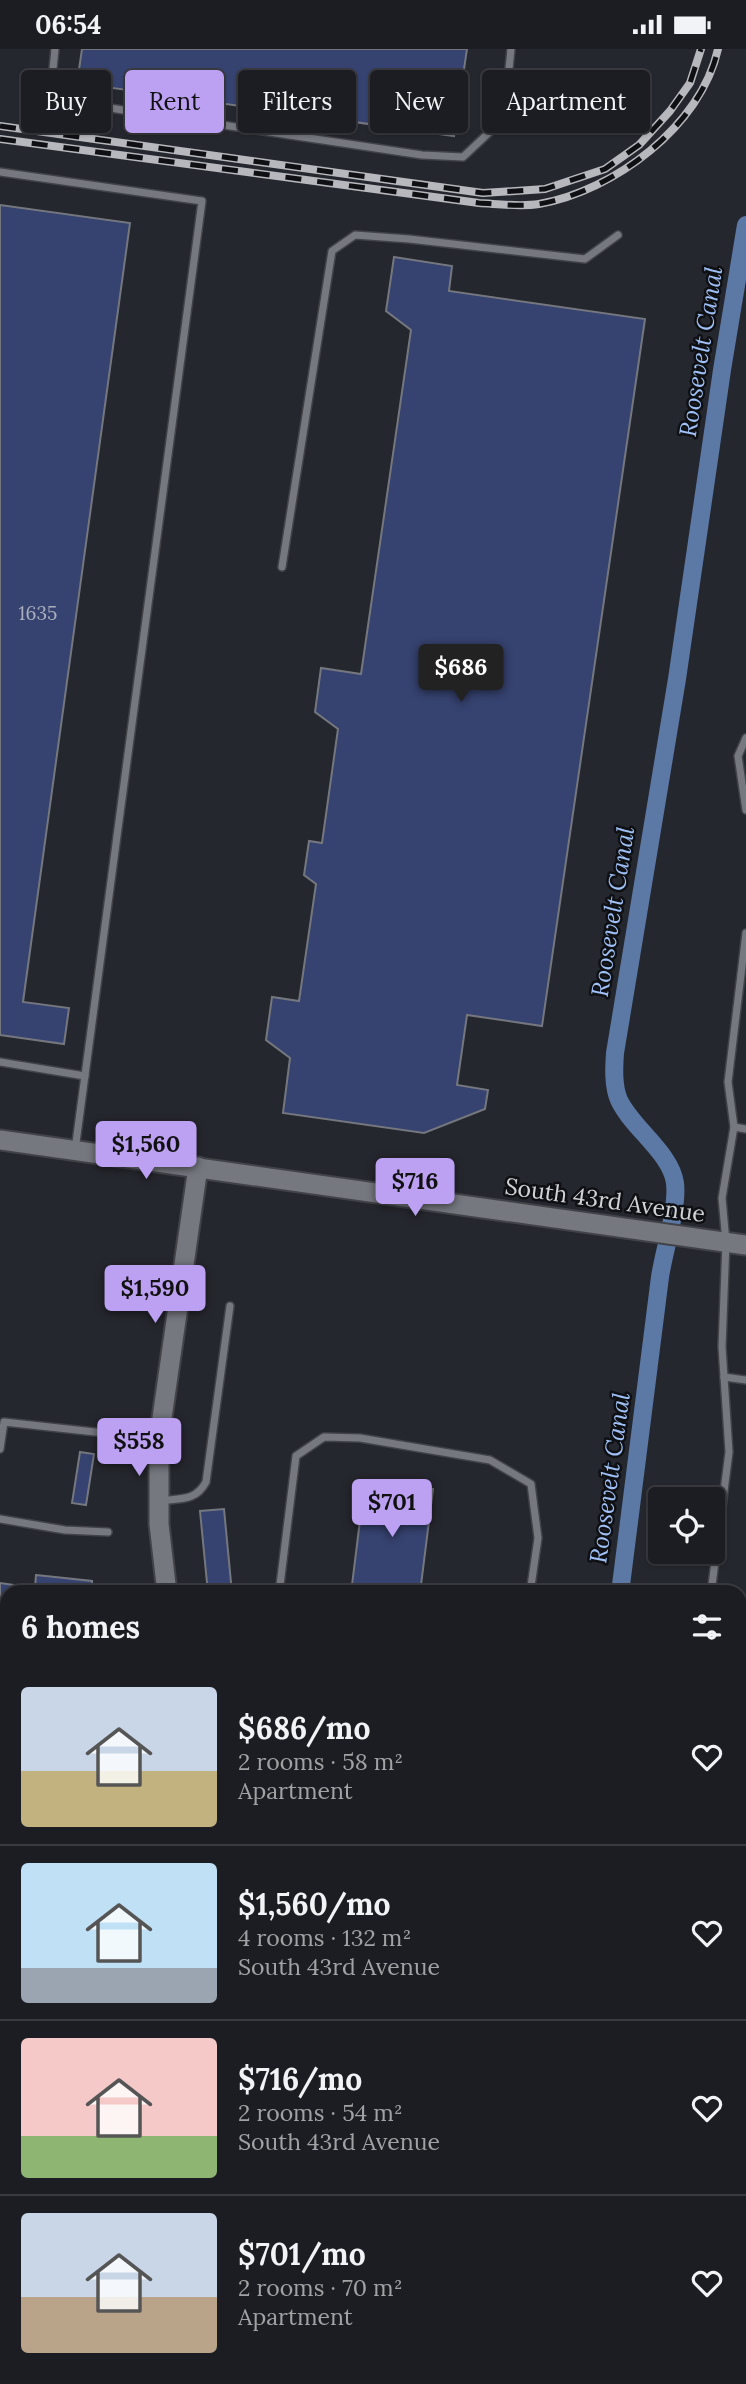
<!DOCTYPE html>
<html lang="en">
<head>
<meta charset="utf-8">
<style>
	:root { --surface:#1c1d22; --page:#292a2f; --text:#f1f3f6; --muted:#a0a2a5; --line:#3a3b40; --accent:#bca0f2 }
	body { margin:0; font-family:Lora,serif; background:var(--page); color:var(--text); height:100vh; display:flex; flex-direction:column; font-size:26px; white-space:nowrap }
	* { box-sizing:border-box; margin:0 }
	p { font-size:23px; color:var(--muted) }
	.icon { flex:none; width:38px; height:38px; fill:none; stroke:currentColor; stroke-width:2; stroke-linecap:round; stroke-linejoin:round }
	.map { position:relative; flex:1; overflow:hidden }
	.side { position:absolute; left:0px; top:1536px; width:747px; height:800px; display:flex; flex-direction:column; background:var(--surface); border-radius:21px 21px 0 0; box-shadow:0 2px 5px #0004,0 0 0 2px var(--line) }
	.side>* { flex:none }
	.top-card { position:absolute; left:21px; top:21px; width:705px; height:63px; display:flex; gap:14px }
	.fabs { position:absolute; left:648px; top:1438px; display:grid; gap:14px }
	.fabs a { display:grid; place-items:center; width:77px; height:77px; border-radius:7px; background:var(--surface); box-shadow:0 2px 5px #0004,0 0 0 2px var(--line); font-size:35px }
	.price { position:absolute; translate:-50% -60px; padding:0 16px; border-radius:7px; background:var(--accent); color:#111; font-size:23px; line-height:46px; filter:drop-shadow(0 2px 4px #0008) }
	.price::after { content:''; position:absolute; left:50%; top:42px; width:21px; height:16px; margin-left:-10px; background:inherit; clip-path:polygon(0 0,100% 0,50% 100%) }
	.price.selected { background:#222; color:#fff }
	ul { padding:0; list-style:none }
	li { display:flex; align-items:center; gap:21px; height:175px; padding:0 21px }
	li+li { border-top:2px solid var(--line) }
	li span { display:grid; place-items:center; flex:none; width:196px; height:140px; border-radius:7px; color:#555 }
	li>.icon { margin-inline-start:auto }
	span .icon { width:84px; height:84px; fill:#fffc; stroke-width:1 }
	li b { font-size:30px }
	h2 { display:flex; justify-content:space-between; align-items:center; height:84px; padding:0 21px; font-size:30px }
	.chip { padding:0 24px; border-radius:7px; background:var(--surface); box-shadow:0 2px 5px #0004,0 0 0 2px var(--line); font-size:24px; line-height:63px }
	.chip.selected { background:var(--accent); color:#111 }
	.status { display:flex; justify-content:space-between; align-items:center; height:49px; padding:0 35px; background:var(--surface); direction:ltr }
	.status svg { height:19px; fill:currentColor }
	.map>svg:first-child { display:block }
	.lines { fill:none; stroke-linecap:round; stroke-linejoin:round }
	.canal { stroke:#5c78a5; stroke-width:18 }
	.building { fill:#36426f; stroke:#74777e; stroke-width:2 }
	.lane-casing { stroke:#414348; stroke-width:10 }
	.secondary-casing { stroke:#414348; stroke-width:23 }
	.lane { stroke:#75787f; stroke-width:7 }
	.secondary { stroke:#75787f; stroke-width:19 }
	.rail-casing { stroke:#b6b8bd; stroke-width:8 }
	.rail { stroke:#0f1013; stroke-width:5; stroke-dasharray:16; stroke-linecap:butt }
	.labels { text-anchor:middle; stroke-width:5; stroke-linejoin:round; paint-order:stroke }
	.number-label { font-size:19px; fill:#aaafbd }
	.street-label { font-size:23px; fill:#d1d3d7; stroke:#0f1013 }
	.water-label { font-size:24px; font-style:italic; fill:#9fc1f7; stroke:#0f1013 }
</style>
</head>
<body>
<div class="status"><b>06:54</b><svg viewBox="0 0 49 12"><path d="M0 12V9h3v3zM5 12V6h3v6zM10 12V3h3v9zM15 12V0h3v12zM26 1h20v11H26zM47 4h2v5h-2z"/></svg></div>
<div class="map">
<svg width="746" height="2335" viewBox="0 0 746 2335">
	<rect width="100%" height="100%" fill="#25272e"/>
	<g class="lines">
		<g class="canal">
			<path d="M620 1544C633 1438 647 1333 660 1228 664 1201 678 1160 675 1134 671 1104 632 1079 619 1051 613 1037 614 1019 615 1004L677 630 722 321 746 176"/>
			<path d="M521 2335 522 2329"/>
		</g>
	</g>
	<g class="building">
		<path d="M82 0H467L454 87 77 34Z"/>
		<path d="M0 156 130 174 23 953 69 959 64 995 0 986Z"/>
		<path d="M394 208 452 217 449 242 645 270 542 977 467 966 457 1036 488 1041 485 1060 424 1084 283 1064 290 1009 266 991 272 948 299 952 316 835 304 826 309 792 322 794 338 680 315 663 321 619 361 625 411 281 386 262Z"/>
		<path d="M80 1403 94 1405 86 1456 72 1454Z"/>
		<path d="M365 1431 433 1440 420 1544H351Z"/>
		<path d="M224 1460 232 1544H208L200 1462Z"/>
		<path d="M36 1526 92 1532V1544H7V1723L0 1722V1534L35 1539Z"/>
		<path d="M0 1867 7 1868V2055L0 2054Z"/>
		<path d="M746 1939V1967L743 1964Z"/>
		<path d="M740 2132 746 2133V2335H658L659 2329H740Z"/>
		<path d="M0 2166 7 2167 0 2233Z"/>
	</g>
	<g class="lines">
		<g class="lane-casing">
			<g id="lane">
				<path d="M55 0 50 50 422 106 463 108 496 77 506 50 511 0"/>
				<path d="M0 123 202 152 75 1101"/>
				<path d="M282 518 332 202 355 186 409 190 585 210 618 186"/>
				<path d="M746 689 738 707 746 761"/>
				<path d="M0 1013 85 1027"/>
				<path d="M734 1078 728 1033 746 884"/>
				<path d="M724 1328 746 1331"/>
				<path d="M0 1400 4 1373 159 1390"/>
				<path d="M159 1452C180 1449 195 1453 206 1433L230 1257"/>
				<path d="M0 1470 65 1481 108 1483"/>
				<path d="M279 1544 296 1407 324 1388 360 1389 490 1411 531 1435 538 1489 530 1544"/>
				<path d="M711 1544 729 1403 722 1298 726 1193 722 1149 734 1078 746 1080"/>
				<path d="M0 1803H7"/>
				<path d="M740 2045 746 2046"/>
				<path d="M0 2086 7 2087"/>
				<path d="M740 2113 746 2114"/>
				<path d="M78 2333 97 2335"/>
				<path d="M142 2335 146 2329"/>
				<path d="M205 2335 206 2329"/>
				<path d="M379 2335 380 2329"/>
				<path d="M613 2335V2329"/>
			</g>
		</g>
		<g class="secondary-casing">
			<g id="secondary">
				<path d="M0 1091 746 1196"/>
				<path d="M167 1544 159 1475V1390L198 1118"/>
				<path d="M77 2335 78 2329"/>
			</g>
		</g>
		<use href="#lane" class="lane"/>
		<use href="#secondary" class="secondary"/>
		<g class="rail-casing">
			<g id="rail">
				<path d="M0 77 483 144 545 140 605 120 639 96 670 62 690 34 701 0"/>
				<path d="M0 90 479 154C498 155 520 158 539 155 614 142 701 77 718 0"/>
			</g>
		</g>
		<use href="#rail" class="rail"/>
	</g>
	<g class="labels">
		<g class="number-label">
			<text x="38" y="571">1635</text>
		</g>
		<g class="street-label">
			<text transform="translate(605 1151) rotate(8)" y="8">South 43rd Avenue</text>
		</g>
		<g class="water-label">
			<text transform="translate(701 303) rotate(-81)" y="8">Roosevelt Canal</text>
			<text transform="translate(613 863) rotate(-81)" y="8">Roosevelt Canal</text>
			<text transform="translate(610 1429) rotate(-82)" y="8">Roosevelt Canal</text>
		</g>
	</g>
</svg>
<div class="fabs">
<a><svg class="icon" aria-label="locate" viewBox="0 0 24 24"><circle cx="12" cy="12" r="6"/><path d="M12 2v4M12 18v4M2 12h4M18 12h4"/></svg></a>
</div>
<b class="price selected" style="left:461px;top:655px">$686</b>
<b class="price" style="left:146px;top:1132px">$1,560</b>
<b class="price" style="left:415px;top:1169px">$716</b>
<b class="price" style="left:155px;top:1276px">$1,590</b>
<b class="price" style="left:139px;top:1429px">$558</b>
<b class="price" style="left:392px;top:1490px">$701</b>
<div class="top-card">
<a class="chip">Buy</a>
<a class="chip selected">Rent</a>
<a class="chip">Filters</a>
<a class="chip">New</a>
<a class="chip">Apartment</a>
</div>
<section class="side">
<h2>6 homes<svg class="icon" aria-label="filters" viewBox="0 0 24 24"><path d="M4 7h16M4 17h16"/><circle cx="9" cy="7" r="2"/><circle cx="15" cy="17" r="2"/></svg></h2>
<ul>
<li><span style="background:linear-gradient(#c9d6e8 60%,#c2b280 0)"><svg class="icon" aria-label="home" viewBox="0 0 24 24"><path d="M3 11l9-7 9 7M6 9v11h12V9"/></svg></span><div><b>$686/mo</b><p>2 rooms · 58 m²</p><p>Apartment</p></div><svg class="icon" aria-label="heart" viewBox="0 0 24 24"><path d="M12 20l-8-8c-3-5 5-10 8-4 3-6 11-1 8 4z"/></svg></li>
<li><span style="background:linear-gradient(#bfe0f5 75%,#9aa5b1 0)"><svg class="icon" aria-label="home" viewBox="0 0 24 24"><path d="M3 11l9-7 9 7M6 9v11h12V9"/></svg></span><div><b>$1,560/mo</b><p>4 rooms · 132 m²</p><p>South 43rd Avenue</p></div><svg class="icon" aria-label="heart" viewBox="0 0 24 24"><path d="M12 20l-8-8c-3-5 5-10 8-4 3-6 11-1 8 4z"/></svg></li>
<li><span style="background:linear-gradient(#f6c9c9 70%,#8fb573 0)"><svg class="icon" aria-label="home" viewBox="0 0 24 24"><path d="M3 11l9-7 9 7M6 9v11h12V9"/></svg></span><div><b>$716/mo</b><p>2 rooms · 54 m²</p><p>South 43rd Avenue</p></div><svg class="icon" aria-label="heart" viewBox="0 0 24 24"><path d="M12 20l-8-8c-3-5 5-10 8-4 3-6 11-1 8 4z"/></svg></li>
<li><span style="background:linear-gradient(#c9d6e8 60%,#b9a48a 0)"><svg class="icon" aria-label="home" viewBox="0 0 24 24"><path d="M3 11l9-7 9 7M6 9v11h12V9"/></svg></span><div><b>$701/mo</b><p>2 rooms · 70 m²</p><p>Apartment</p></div><svg class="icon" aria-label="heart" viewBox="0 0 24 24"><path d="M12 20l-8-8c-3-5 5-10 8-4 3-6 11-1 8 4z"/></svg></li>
</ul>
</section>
</div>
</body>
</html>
